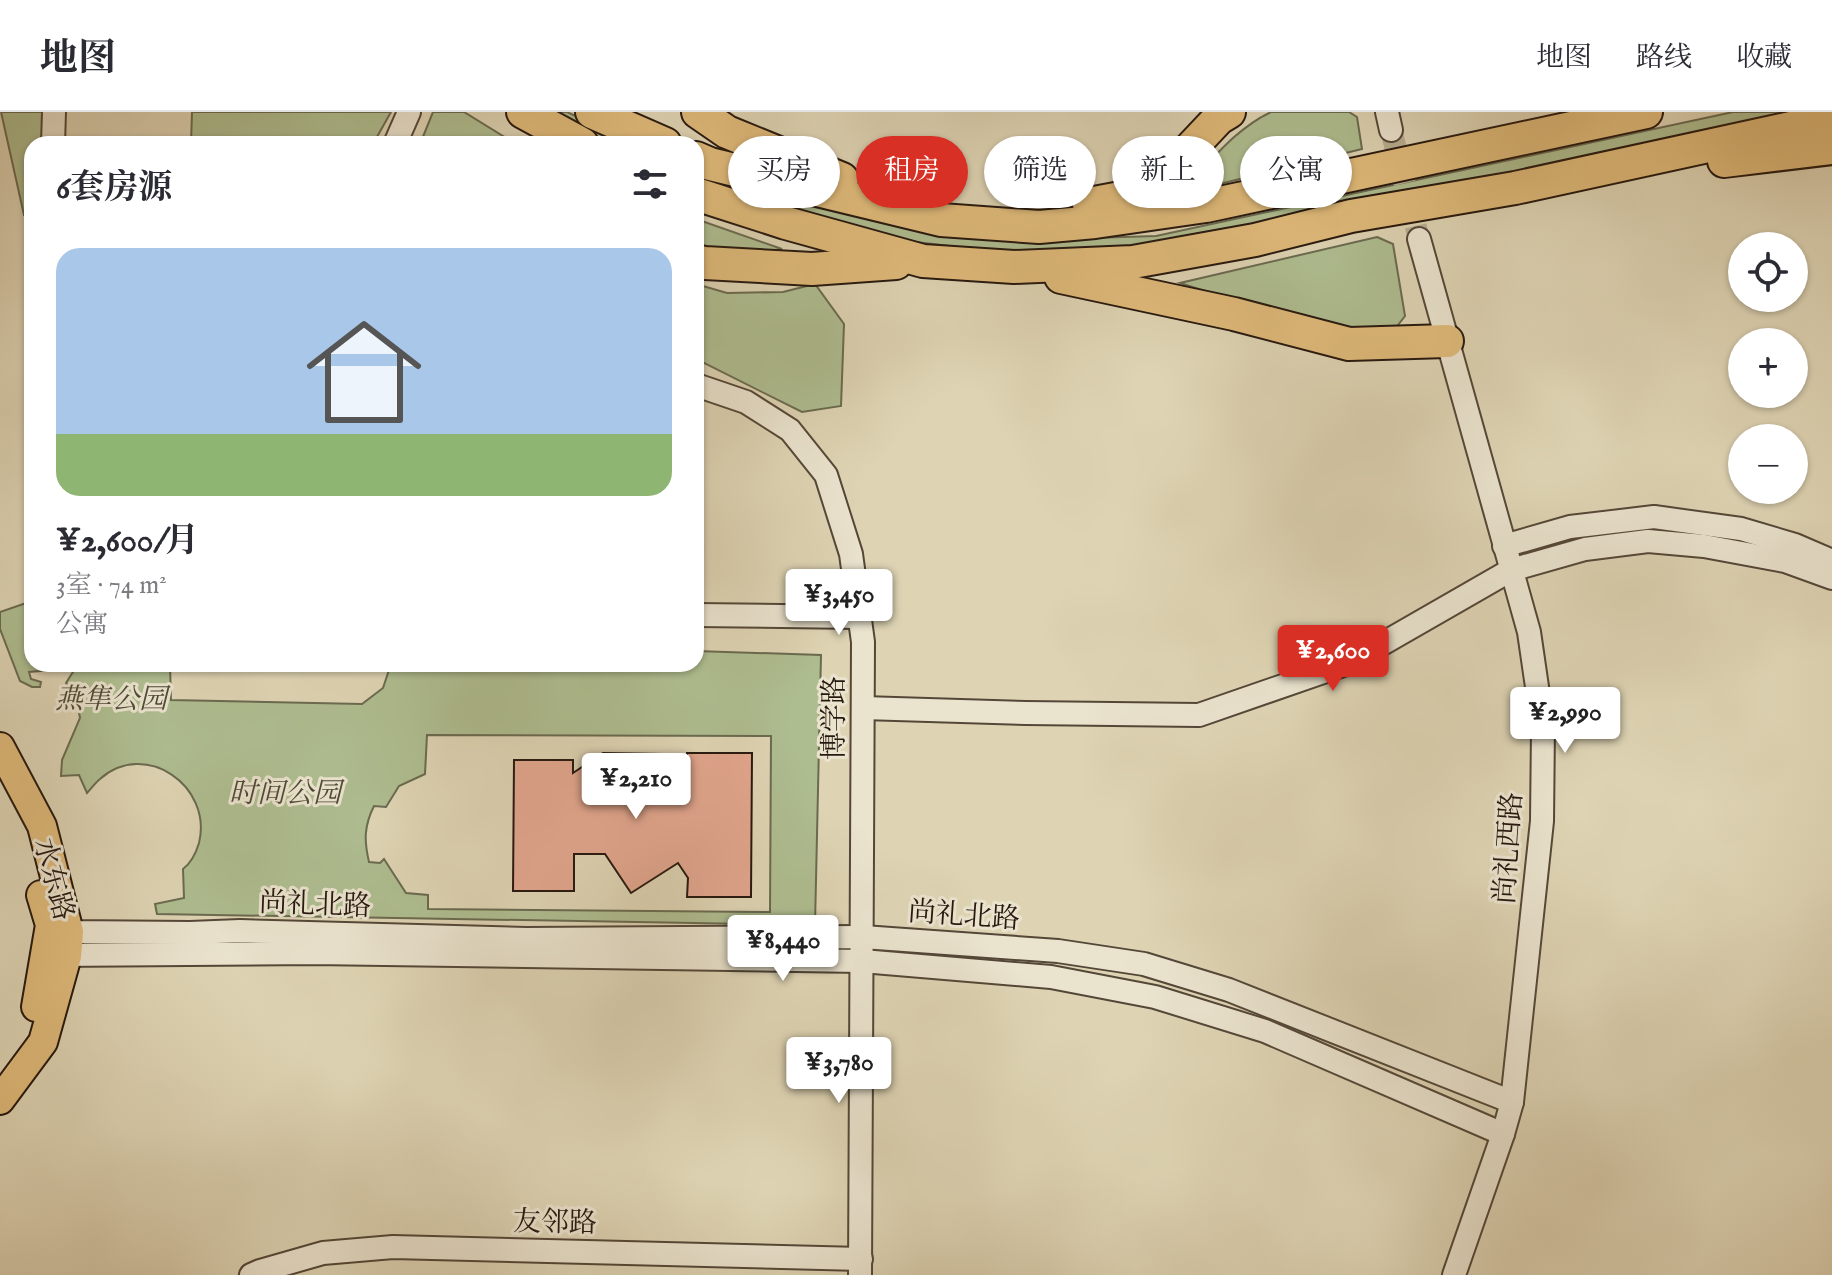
<!DOCTYPE html>
<html lang="zh">
<head>
<meta charset="utf-8">
<style>
	:root { --surface:#fff; --page:#f7f7f7; --text:#2b2b33; --muted:#7c7c81; --line:#e1e1e2; --accent:#d93025 }
	body { margin:0; font-family:"IM FELL English","Noto Serif SC",serif; background:var(--page); color:var(--text); height:100vh; display:flex; flex-direction:column; font-size:30px; white-space:nowrap }
	* { box-sizing:border-box; margin:0 }
	p { font-size:26px; color:var(--muted) }
	.icon { flex:none; width:44px; height:44px; fill:none; stroke:currentColor; stroke-width:2; stroke-linecap:round; stroke-linejoin:round }
	.map { position:relative; flex:1; overflow:hidden }
	.side { position:absolute; left:24px; top:24px; width:680px; height:536px; display:flex; flex-direction:column; background:var(--surface); border-radius:24px; box-shadow:0 2px 6px #0004 }
	.side>* { flex:none }
	.banner { position:absolute; left:728px; top:24px; width:760px; height:72px; display:flex; gap:16px }
	.buttons { position:absolute; left:1728px; top:120px; display:grid; gap:16px }
	.buttons a { display:grid; place-items:center; width:80px; height:80px; border-radius:50%; background:var(--surface); box-shadow:0 2px 6px #0004; font-size:40px }
	.price { position:absolute; translate:-50% -68px; padding:0 18px; border-radius:8px; background:#fff; color:#222; font-size:26px; line-height:52px; filter:drop-shadow(0 2px 4px #0008) }
	.price::after { content:''; position:absolute; left:50%; top:48px; width:24px; height:18px; margin-left:-12px; background:inherit; clip-path:polygon(0 0,100% 0,50% 100%) }
	.price.active { background:var(--accent); color:#fff }
	ul { padding:0; list-style:none }
	li { display:grid; align-content:center; gap:16px; height:424px; padding:0 32px }
	li span { display:grid; place-items:center; height:248px; border-radius:24px; color:#555 }
	li>.icon { margin-inline-start:auto }
	span .icon { width:144px; height:144px; fill:#fffc; stroke-width:1 }
	li b { font-size:34px }
	h2 { display:flex; justify-content:space-between; align-items:center; height:96px; padding:0 32px; font-size:34px }
	.tag { padding:0 28px; border-radius:36px; background:var(--surface); box-shadow:0 2px 6px #0004; font-size:28px; line-height:72px }
	.tag.active { background:var(--accent); color:#fff }
	header { display:flex; align-items:center; gap:48px; box-sizing:border-box; height:112px; padding:0 40px; background:var(--surface); border-bottom:2px solid var(--line) }
	header strong { font-size:38px }
	nav { display:flex; gap:44px; margin-inline-start:auto; font-size:28px }
	.map>svg:first-child { display:block }
	.green { fill:#aebd90; stroke:#6a6a50; stroke-width:2; fill-rule:evenodd }
	.building { fill:#e2a68e; stroke:#26180f; stroke-width:2 }
	.lines { fill:none; stroke-linecap:round; stroke-linejoin:round }
	.minor-tunnel { stroke:#b9ae93; stroke-width:22; stroke-dasharray:22 11; stroke-linecap:butt }
	.minor-casing { stroke:#544738; stroke-width:26 }
	.major-casing { stroke:#26180f; stroke-width:32 }
	.highway-casing { stroke:#26180f; stroke-width:36 }
	.minor { stroke:#eae3ce; stroke-width:22 }
	.major { stroke:#dfba7a; stroke-width:28 }
	.highway { stroke:#dfba7a; stroke-width:32 }
	.labels { text-anchor:middle; stroke-width:6; stroke-linejoin:round; paint-order:stroke }
	.park-label { font-size:28px; font-style:italic; fill:#4f4a36; stroke:#eae3ce }
	.street-label { font-size:28px; fill:#26180f; stroke:#eae3ce }
</style>
</head>
<body>
<header>
<strong>地图</strong>
<nav><a>地图</a><a>路线</a><a>收藏</a></nav>
</header>
<div class="map">
<svg width="1832" height="1163" viewBox="0 0 1832 1163">
	<rect width="100%" height="100%" fill="#ded4b4"/>
	<filter id="stains"><feTurbulence type="fractalNoise" baseFrequency=".0025" numOctaves="4"/><feColorMatrix values="0 0 0 0 .2 0 0 0 0 .09 0 0 0 0 .02 0 0 0 .5 -.17"/></filter>
	<radialGradient id="worn" r=".72"><stop offset=".6" stop-color="#630" stop-opacity="0"/><stop offset="1" stop-color="#630" stop-opacity=".3"/></radialGradient>
	<g class="green">
		<path d="M1 0H44L43 32H32V103H24Z"/>
		<path d="M192 0H391L373 32H191Z"/>
		<path d="M433 0H464L516 32H420Z"/>
		<path d="M545 0H567L636 32H612Z"/>
		<path d="M1271 0H1349L1357 5 1362 37 1195 78 1192 68C1216 43 1239 15 1271 0Z"/>
		<path d="M1733 0H1810L1375 90 1123 137 1010 141 916 130 773 97 696 71V60L763 83 885 110 1026 128 1156 124Z"/>
		<path d="M696 107 782 137 748 142 696 134Z"/>
		<path d="M1377 125 1393 132 1405 204 1394 218 1351 222 1264 198 1180 171Z"/>
		<path d="M696 172 727 181 783 180 815 172 844 212 841 294 802 300 696 247Z"/>
		<path d="M32 489V552H55L52 558 29 560 31 567 41 570 40 575H32L20 569 0 517V500Z"/>
		<path d="M696 539 821 543 815 813 157 802 155 792 184 786 183 757C191 751 196 741 199 731 213 674 145 627 100 667 95 671 91 677 87 681L79 663 61 664 62 648 80 606 76 584 66 571 78 552H170L171 588 362 592 383 576 391 552H696ZM427 623 771 624 770 800 428 797V783L406 781 384 747 380 751 369 750C364 729 364 714 374 694L386 695 399 674 425 662Z"/>
	</g>
	<path class="building" d="M603 641 662 642V655H687V641H752L751 785H687L688 766 678 751 631 781 605 742H574V779H513L514 648H573V661Z"/>
	<g class="lines">
		<path class="minor-tunnel" d="M1391 18 1419 127"/>
		<g class="minor-casing">
			<g id="minor">
				<path d="M1387 0 1391 18"/>
				<path d="M53 32 54 0"/>
				<path d="M395 32 409 0"/>
				<path d="M1419 127 1529 520 1543 616 1542 709 1512 990 1503 1022 1454 1163"/>
				<path d="M696 273 746 290 790 318 826 363 851 442 863 530 860 1163"/>
				<path d="M1504 434 1570 415 1654 405 1741 417 1795 433 1832 449"/>
				<path d="M696 503 860 505"/>
				<path d="M863 596 1026 601 1199 603 1349 551 1511 458 1585 437 1648 429 1704 434 1785 449 1832 466"/>
				<path d="M53 814 69 820 190 821 240 819 526 827 863 825 1058 839 1144 852 1229 878 1512 990"/>
				<path d="M54 843 313 841 862 849 1051 865 1155 885 1265 919 1503 1022"/>
				<path d="M251 1163 260 1159 323 1141 393 1135 861 1147"/>
			</g>
		</g>
		<g class="major-casing">
			<g id="major">
				<path d="M0 635 42 714 69 820 67 844 43 930 0 988"/>
				<path d="M36 895 50 813 41 783"/>
			</g>
		</g>
		<g class="highway-casing">
			<g id="highway">
				<path d="M523 0 582 32"/>
				<path d="M592 0 665 32"/>
				<path d="M698 0 727 20 842 67"/>
				<path d="M696 46 710 52 941 108 1039 115 1095 110 1206 94 1646 0"/>
				<path d="M1724 49 1832 36"/>
				<path d="M696 82 786 111 923 149 1014 155 1133 150 1255 128 1351 104 1515 76 1832 7"/>
				<path d="M1089 92 1126 85 1169 59 1219 6 1229 0"/>
				<path d="M696 149 705 151 812 157 896 151"/>
				<path d="M1061 165 1234 202 1349 232 1447 229"/>
			</g>
		</g>
		<use href="#minor" class="minor"/>
		<use href="#major" class="major"/>
		<use href="#highway" class="highway"/>
	</g>
	<g class="labels">
		<g class="park-label">
			<text x="111" y="596">燕隼公园</text>
			<text x="285" y="690">时间公园</text>
		</g>
		<g class="street-label">
			<text transform="translate(833 606) rotate(-90)" y="10">博学路</text>
			<text transform="translate(1507 736) rotate(-86)" y="10">尚礼西路</text>
			<text transform="translate(55 767) rotate(75)" y="10">水东路</text>
			<text transform="translate(315 791) rotate(2)" y="10">尚礼北路</text>
			<text transform="translate(964 802) rotate(4)" y="10">尚礼北路</text>
			<text transform="translate(555 1109) rotate(1)" y="10">友邻路</text>
		</g>
	</g>
	<rect width="100%" height="100%" filter="url(#stains)"/>
	<rect width="100%" height="100%" fill="url(#worn)"/>
</svg>
<div class="buttons">
<a><svg class="icon" aria-label="locate" viewBox="0 0 24 24"><circle cx="12" cy="12" r="6"/><path d="M12 2v4M12 18v4M2 12h4M18 12h4"/></svg></a>
<a>+</a>
<a>−</a>
</div>
<b class="price" style="left:839px;top:525px">¥3,450</b>
<b class="price active" style="left:1333px;top:581px">¥2,600</b>
<b class="price" style="left:1565px;top:643px">¥2,990</b>
<b class="price" style="left:636px;top:709px">¥2,210</b>
<b class="price" style="left:783px;top:871px">¥8,440</b>
<b class="price" style="left:839px;top:993px">¥3,780</b>
<div class="banner">
<a class="tag">买房</a>
<a class="tag active">租房</a>
<a class="tag">筛选</a>
<a class="tag">新上</a>
<a class="tag">公寓</a>
</div>
<section class="side">
<h2>6套房源<svg class="icon" aria-label="filters" viewBox="0 0 24 24"><path d="M4 7h16M4 17h16"/><circle cx="9" cy="7" r="2"/><circle cx="15" cy="17" r="2"/></svg></h2>
<ul>
<li><span style="background:linear-gradient(#a9c7e8 75%,#8fb573 0)"><svg class="icon" aria-label="home" viewBox="0 0 24 24"><path d="M3 11l9-7 9 7M6 9v11h12V9"/></svg></span><div><b>¥2,600/月</b><p>3室 · 74 m²</p><p>公寓</p></div></li>
</ul>
</section>
</div>
</body>
</html>
